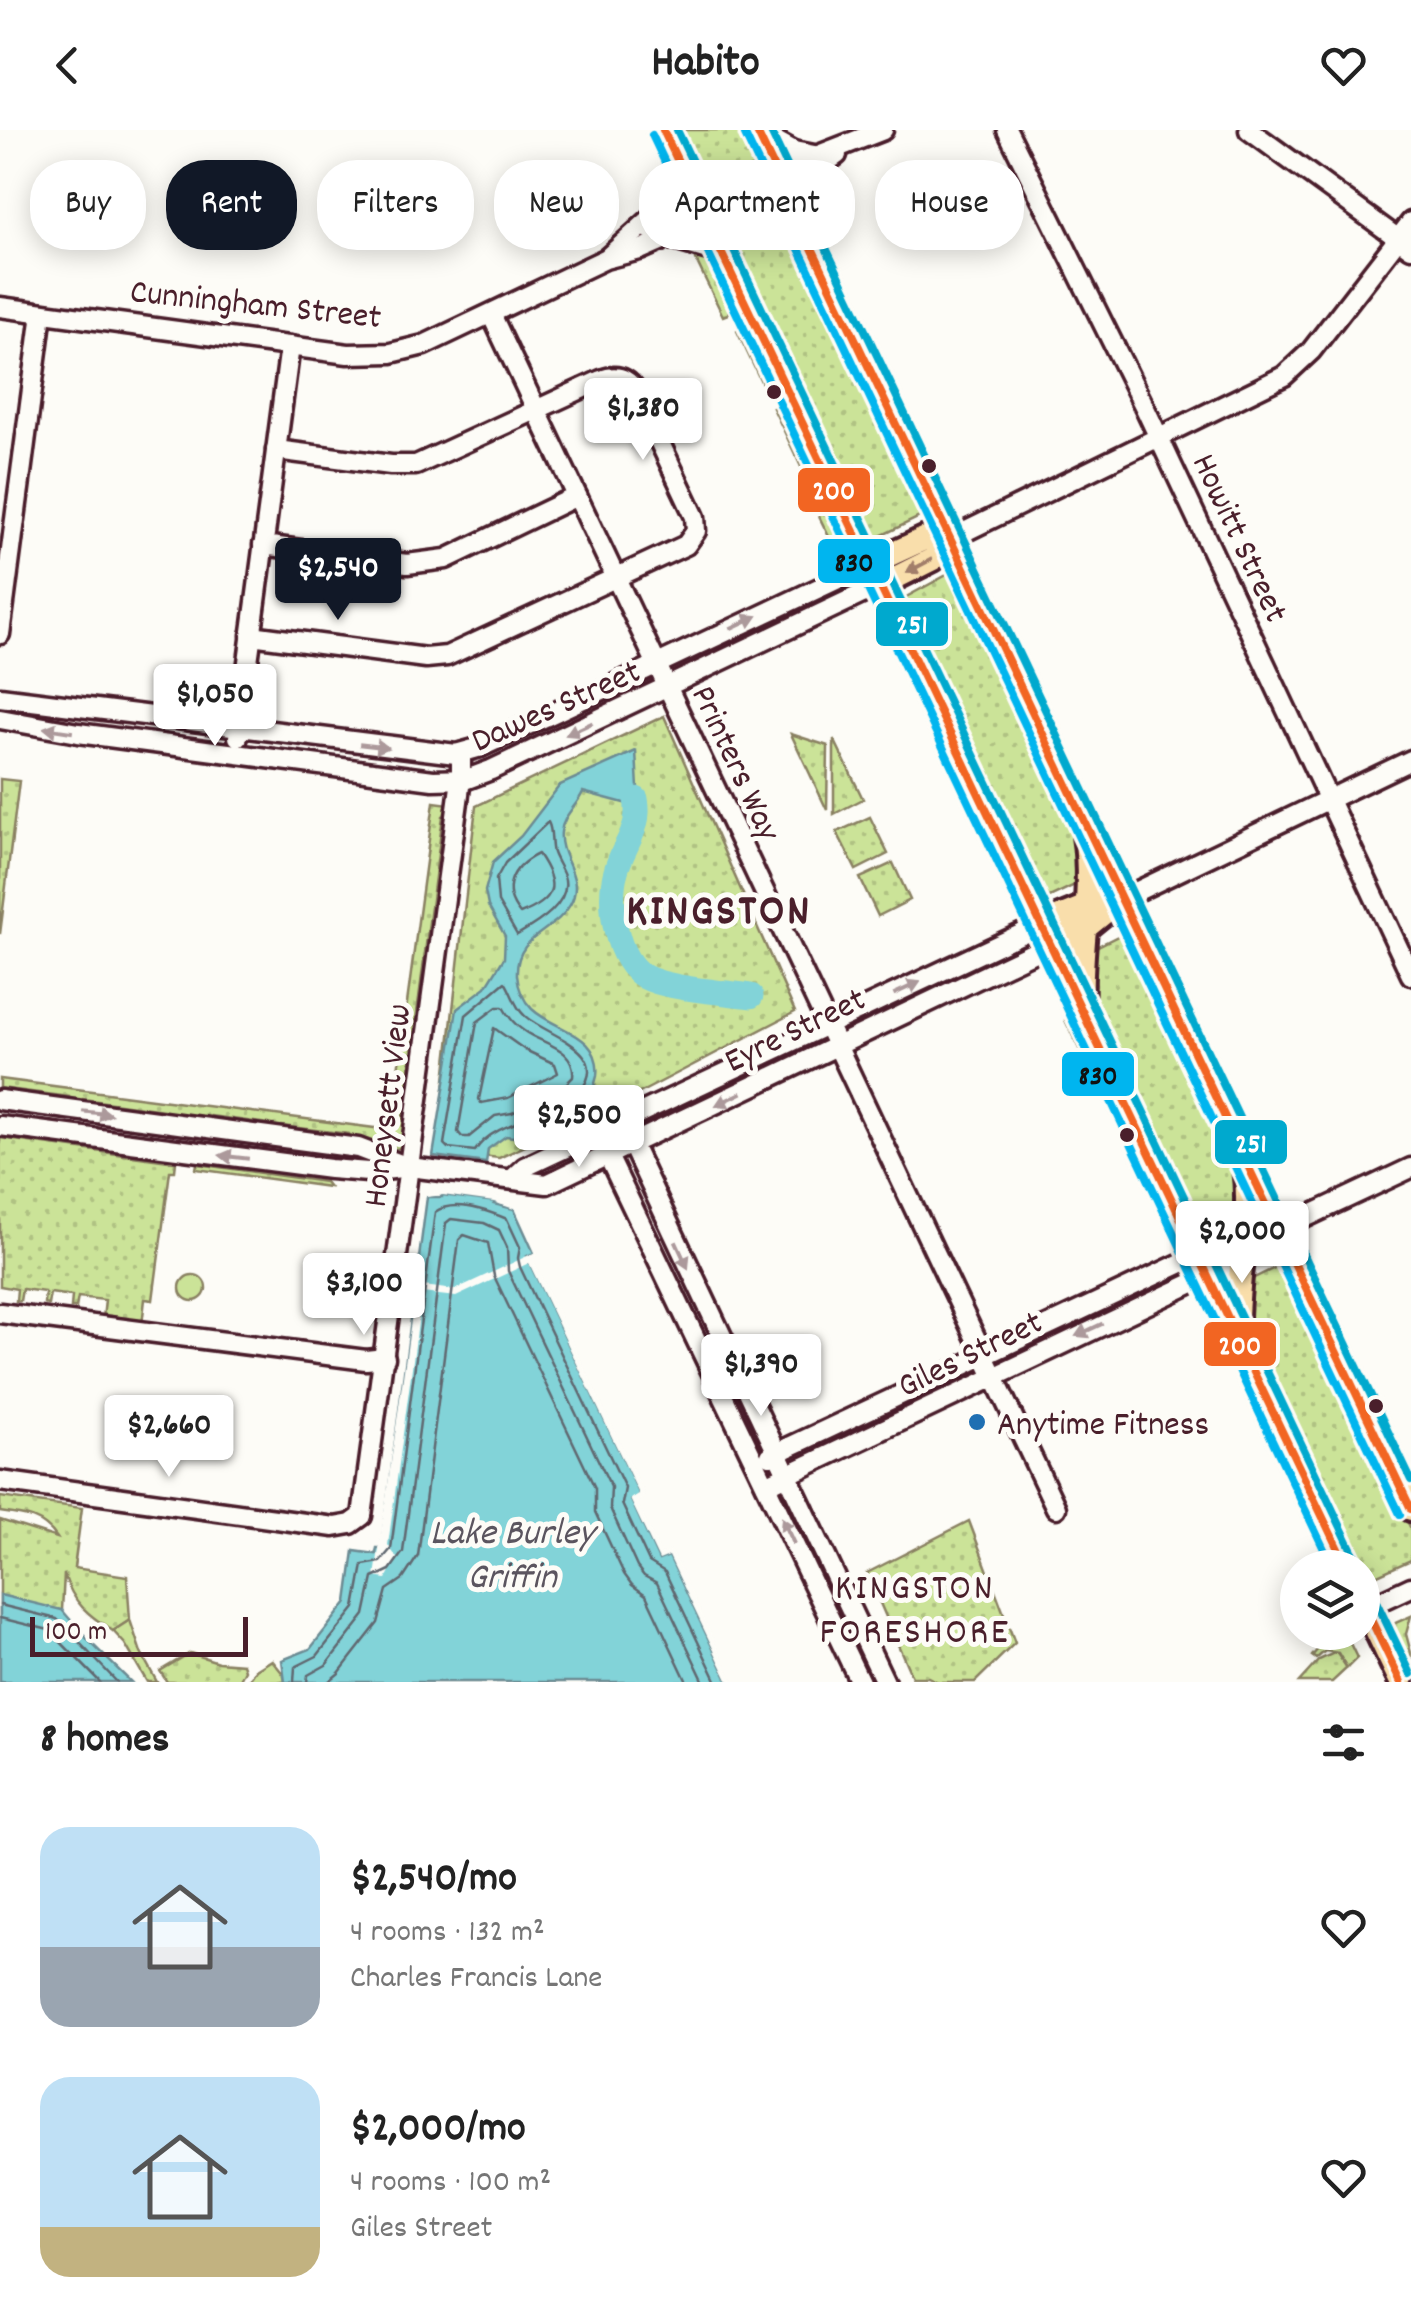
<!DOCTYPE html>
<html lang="en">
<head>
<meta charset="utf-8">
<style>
	:root { --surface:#fff; --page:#f2f2f2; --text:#222; --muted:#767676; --accent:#111827 }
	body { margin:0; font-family:Dekko,sans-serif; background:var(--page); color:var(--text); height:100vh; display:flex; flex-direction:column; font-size:38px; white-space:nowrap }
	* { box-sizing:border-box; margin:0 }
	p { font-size:32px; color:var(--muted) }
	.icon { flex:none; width:55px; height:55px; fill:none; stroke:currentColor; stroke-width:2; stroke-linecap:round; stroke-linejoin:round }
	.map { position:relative; height:1552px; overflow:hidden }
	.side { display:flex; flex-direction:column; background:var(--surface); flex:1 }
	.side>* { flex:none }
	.guide { position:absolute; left:30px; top:30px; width:1352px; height:90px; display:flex; gap:20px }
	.controls { position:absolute; left:1280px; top:1420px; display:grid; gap:20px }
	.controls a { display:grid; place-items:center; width:100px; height:100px; border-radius:50%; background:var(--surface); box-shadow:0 5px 25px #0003; font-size:50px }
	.scale { position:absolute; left:30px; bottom:25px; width:218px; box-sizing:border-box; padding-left:10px; border:5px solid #4a1f2b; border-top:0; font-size:28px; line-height:35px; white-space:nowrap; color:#4a1f2b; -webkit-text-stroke:8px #fdfcf7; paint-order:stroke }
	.price { position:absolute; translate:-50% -85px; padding:0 22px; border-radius:10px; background:#fff; color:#222; font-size:32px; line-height:65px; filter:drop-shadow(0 2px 5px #0008) }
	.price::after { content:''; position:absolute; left:50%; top:60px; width:30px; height:22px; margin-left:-15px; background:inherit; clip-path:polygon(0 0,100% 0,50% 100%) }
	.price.active { background:var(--accent); color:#fff }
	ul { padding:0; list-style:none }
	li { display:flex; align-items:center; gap:30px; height:250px; padding:0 40px }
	li span { display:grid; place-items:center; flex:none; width:280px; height:200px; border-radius:30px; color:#555 }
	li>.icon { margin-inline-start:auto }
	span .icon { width:120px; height:120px; fill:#fffc; stroke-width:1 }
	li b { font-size:42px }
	h2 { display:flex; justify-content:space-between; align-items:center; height:120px; padding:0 40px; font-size:42px }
	.chip { padding:0 35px; border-radius:40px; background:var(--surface); box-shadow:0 5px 25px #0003; font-size:35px; line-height:90px }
	.chip.active { background:var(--accent); color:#fff }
	header { display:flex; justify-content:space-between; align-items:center; height:130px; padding:0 40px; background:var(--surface); font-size:45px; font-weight:700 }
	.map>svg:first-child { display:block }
	.grass { fill:url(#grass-dots); stroke:#8a8162; stroke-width:2.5 }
	.garden { fill:#cbe398; stroke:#8a8162; stroke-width:2.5 }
	.water { fill:#82d3d8; stroke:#6c8b93; stroke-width:2.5 }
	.pier { fill:#fdfcf7 }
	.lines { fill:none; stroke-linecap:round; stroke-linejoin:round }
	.shore { stroke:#606770; stroke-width:2.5 }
	.river { stroke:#82d3d8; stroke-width:25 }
	.minor-casing { stroke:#4a1f2b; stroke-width:25 }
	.major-casing { stroke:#4a1f2b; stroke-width:30 }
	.minor { stroke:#fdfcf7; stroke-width:18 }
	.major { stroke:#f9deab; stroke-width:22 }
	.bus-1-casing { stroke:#fdfcf7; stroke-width:15 }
	.bus-2-casing { stroke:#fdfcf7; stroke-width:15 }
	.bus-3-casing { stroke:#fdfcf7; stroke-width:15 }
	.bus-1 { stroke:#f26522; stroke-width:8 }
	.bus-2 { stroke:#00b5ef; stroke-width:8 }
	.bus-3 { stroke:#00a9ce; stroke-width:8 }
	.oneway { fill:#a27e6b }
	.oneway2 { fill:#ac999b }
	.bus-dot { fill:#4a1f2b; stroke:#fdfcf7; stroke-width:4 }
	.poi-dot { fill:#1f6fb2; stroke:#fdfcf7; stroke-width:4 }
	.labels { text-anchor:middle; stroke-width:10; stroke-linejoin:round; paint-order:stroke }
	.street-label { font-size:35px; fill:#4a1f2b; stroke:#fdfcf7 }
	.poi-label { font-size:35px; fill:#4a1f2b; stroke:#fdfcf7; text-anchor:start }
	.water-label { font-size:38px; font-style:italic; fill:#5b555f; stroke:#fdfcf7 }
	.neighbourhood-label { font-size:38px; letter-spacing:2.5px; fill:#4a1f2b; stroke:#fdfcf7 }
	.district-label { font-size:45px; font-weight:bold; letter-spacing:2.5px; fill:#4a1f2b; stroke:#fdfcf7 }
	.line-badge { stroke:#fdfcf7; stroke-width:4 }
	.badge-label { font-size:28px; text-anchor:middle; font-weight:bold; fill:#fff }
	.pale-badge-label { font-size:28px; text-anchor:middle; font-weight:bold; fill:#111 }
</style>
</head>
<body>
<header><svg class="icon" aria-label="back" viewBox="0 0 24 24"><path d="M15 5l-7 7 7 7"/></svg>Habito<svg class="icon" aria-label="heart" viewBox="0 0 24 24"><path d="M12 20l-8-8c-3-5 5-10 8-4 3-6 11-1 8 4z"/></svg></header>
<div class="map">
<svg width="1411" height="1552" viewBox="0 0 1411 1552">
	<defs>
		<pattern id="grass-dots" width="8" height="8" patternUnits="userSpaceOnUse" patternTransform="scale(2.5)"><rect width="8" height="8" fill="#cbe398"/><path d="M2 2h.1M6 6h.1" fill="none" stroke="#b0c283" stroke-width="1.8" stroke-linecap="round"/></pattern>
	</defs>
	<rect width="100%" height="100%" fill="#fdfcf7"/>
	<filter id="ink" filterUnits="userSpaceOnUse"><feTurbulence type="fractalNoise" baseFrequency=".01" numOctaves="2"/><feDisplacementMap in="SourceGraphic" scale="20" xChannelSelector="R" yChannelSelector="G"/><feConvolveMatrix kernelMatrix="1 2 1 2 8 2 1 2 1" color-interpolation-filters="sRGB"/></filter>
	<g filter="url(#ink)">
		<g class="grass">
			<path d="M673 0H740L754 36 701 58Z"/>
			<path d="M779 75 926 384 868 412 723 101 758 82Z"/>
			<path d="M704 123C720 136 733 165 728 184L723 186 696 130Z"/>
			<path d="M816 363 827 369 851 420 837 423 809 366Z"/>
			<path d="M956 440 1019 573 1049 652 1076 710 1081 726 1077 754 1039 772 897 472Z"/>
			<path d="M664 586 795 882 628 969 499 1028 437 1021 476 676Z"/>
			<path d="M791 604 828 616 827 680Z"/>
			<path d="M834 609 863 669 834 684Z"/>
			<path d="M0 649 19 651 0 804Z"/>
			<path d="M434 672 450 674V684L443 686 403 989 409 992 400 1018 387 1021 350 1010 349 1004 282 996 279 1001 270 999 268 994 211 986 209 991 165 985 163 980 83 969 80 974 71 973 69 967 0 958V949L390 1000Z"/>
			<path d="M870 687 888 724 856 740 837 702Z"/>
			<path d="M893 733 910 770 878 786 860 748Z"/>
			<path d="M1128 801 1171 891 1205 978 1236 1045 1239 1080 1196 1100 1145 993 1123 933 1095 872 1088 848V821Z"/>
			<path d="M1067 878 1068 877 1103 953 1092 946 1065 890Z"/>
			<path d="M0 1008 176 1032 175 1041H170L153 1170 145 1169 142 1195 103 1189 105 1170 78 1167 76 1178H71L72 1166 50 1163 48 1175 44 1174 45 1162 22 1159 20 1171H16L17 1159 0 1156Z"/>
			<path d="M197 1034 325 1052 329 1057 196 1039Z"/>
			<path d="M1285 1133 1411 1399V1430L1371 1448 1363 1446 1362 1438 1356 1437 1318 1345 1250 1202 1244 1153Z"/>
			<path d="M0 1367 82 1378 74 1438 127 1446 130 1490 113 1501C88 1485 73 1473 64 1444L62 1480 0 1552V1390L57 1408C43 1387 24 1385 0 1382Z"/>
			<path d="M969 1391 1015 1513 975 1552H938L928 1547H912L867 1443Z"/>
			<path d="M1411 1486 1406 1504 1411 1523V1552L1384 1498Z"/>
			<path d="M1336 1522 1347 1538 1332 1552H1299L1319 1530Z"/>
			<path d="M190 1523 218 1532 243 1534 245 1540 239 1552H167L160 1541Z"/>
		</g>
		<g class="garden">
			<path d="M741 190 775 260 767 264 737 201Z"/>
			<path d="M781 275 816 349V350L805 345 773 278Z"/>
			<circle cx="193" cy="1158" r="13"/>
			<path d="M130 1490 141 1523 157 1552H147L125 1514 113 1501Z"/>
			<path d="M1332 1503H1345L1357 1528 1347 1538 1338 1523 1325 1521 1316 1529 1312 1526Z"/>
			<path d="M272 1530 284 1545 285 1552H248L256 1540Z"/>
		</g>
		<g class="water">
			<path d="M636 621 639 677 583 662C577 676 563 685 561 702 558 729 586 747 570 775 555 802 515 805 517 845 518 857 523 870 532 879 555 901 602 903 597 946 595 956 591 966 582 972 563 987 536 996 513 1007L506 1006 488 1019 486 1033 433 1026 457 879 486 857 504 828 505 806 488 776 485 761 493 732 521 706 560 655Z"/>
			<path d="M442 1065 496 1072 494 1074 514 1079 534 1123 527 1126 529 1132 640 1365 631 1370 659 1430 669 1426 729 1552H285L282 1530 310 1519 347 1472 354 1421 376 1424 377 1418H381L427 1067H442Z"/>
			<path d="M0 1465 62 1480 88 1510 131 1552H0Z"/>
		</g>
		<g class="pier">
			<path d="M442 1060 498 1067 511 1073 514 1079 494 1072 443 1065 427 1067 428 1062Z"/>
			<path d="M538 1121 534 1131 644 1363 643 1369 637 1372 661 1424 669 1421 673 1423 734 1552H729L669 1426 659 1430 630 1369 639 1364 529 1133 456 1167 422 1163 388 1415 397 1428 386 1449 375 1447 416 1155 454 1160Z"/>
		</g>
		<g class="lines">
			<g class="shore">
				<path d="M548 692C553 701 550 712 553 723 556 731 561 738 564 746 573 773 536 794 517 805L498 772 496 749 505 733Z"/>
				<path d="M538 724C560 756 556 770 520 784 500 760 511 737 538 724Z"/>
				<path d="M505 852C512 862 514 876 524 885 542 904 613 919 581 960 558 990 497 986 475 1021L448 1018 444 1014 447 996 466 885Z"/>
				<path d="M497 877H503C508 886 515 895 524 901 543 915 576 917 573 947L561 959 512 983 495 986 469 1007H462L458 1002 477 892Z"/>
				<path d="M494 898 525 920 555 934 558 943 508 968 481 973 479 969Z"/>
				<path d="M0 1475 57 1489 117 1552"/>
				<path d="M0 1488 49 1500 100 1552"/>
				<path d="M294 1552 295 1537 317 1526 355 1478 363 1435 380 1432 391 1419 435 1082C453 1069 488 1081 507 1089L520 1117 518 1128 520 1137 625 1358 622 1374 649 1432 665 1442 717 1552"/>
				<path d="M307 1552 308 1545 326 1535 365 1485 373 1448 390 1440 403 1422 446 1093 451 1089 484 1093 499 1100 507 1117 508 1141 611 1357 610 1378 637 1437 644 1446 657 1453 704 1552"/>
				<path d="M328 1552 339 1543 378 1493 387 1460 403 1449 418 1426 459 1110 464 1105 488 1113 494 1146 595 1358V1382L624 1444 632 1455 646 1465 687 1552"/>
			</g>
			<path class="river" d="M636 669C642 698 623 715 616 741 607 771 615 830 645 847 667 859 724 862 751 866"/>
			<g class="minor-casing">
				<g id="minor">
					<path d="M756 0 794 21 814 25"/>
					<path d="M1007 0 1145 278 1411 845"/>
					<path d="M1249 0 1411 118"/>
					<path d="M775 42 883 0"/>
					<path d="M782 56 813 42 837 25"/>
					<path d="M804 98 807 68 823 38"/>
					<path d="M649 99 700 76"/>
					<path d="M667 108 722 124"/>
					<path d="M609 126 669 72 684 43"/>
					<path d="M0 177 348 224 391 223 424 215 605 129 640 120 706 91"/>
					<path d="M491 184 1056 1378"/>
					<path d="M950 409 1284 246 1311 221 1411 92"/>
					<path d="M263 415 407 434 446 429 577 366"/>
					<path d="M0 504 42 183"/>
					<path d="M251 505 426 528 447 526 686 415 696 401 695 387 635 260C626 247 616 244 601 250L416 335H391L276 320"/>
					<path d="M0 567 456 624 481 617 870 434"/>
					<path d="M0 589 78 603 433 650 467 649 491 640 881 455"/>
					<path d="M238 607 290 216"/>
					<path d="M1121 769 1411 630"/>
					<path d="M0 970 358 1018 408 1037"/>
					<path d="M622 994 885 1552"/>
					<path d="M0 996 330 1039 368 1042 409 1037 547 1054 1049 815"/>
					<path d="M598 1005 860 1552"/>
					<path d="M512 1049 525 1037 1040 795"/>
					<path d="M0 1183 366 1230 385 1228"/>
					<path d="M770 1326 1243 1104 1254 1103"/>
					<path d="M0 1351 334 1397 351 1394 362 1386 461 649V623"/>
					<path d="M766 1355 1241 1130 1281 1099 1411 1038"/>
					<path d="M1366 1478 1411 1457"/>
				</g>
			</g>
			<g class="major-casing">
				<g id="major">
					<path d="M663 0 1347 1438"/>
					<path d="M756 0 1411 1379"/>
					<path d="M700 76 767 45"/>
					<path d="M706 91 782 56"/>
					<path d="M870 434 926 408 950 409 933 429 881 455"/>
					<path d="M1040 795 1097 772"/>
					<path d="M1049 815 1083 800 1121 769"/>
					<path d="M1082 873C1079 817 1094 761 1085 706"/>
					<path d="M1237 1201C1235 1147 1253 1091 1245 1039"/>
					<path d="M1362 1470 1401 1552"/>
				</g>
			</g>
			<use href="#minor" class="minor"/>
			<use href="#major" class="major"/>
			<g class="bus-1-casing">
				<g id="bus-1">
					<path d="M663 0 1347 1438"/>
					<path d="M756 0 1411 1379"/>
					<path d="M1362 1471 1401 1552"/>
				</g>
			</g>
			<g class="bus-2-casing">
				<g id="bus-2">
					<path d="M652 5 1333 1438"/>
					<path d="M745 5 1400 1384"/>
				</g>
			</g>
			<g class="bus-3-casing">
				<g id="bus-3">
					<path d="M677 0 1358 1433"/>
					<path d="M770 0 1411 1350"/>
					<path d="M1373 1465 1411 1544"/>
				</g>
			</g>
			<use href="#bus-1" class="bus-1"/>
			<use href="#bus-2" class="bus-2"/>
			<use href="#bus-3" class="bus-3"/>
		</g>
		<defs><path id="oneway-solid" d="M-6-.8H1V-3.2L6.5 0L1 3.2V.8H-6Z" transform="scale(2.5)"/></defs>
		<use class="oneway" href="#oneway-solid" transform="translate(919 436) rotate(152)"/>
		<g class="oneway2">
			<use href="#oneway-solid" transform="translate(744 492) rotate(-25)"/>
			<use href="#oneway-solid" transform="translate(579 599) rotate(155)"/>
			<use href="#oneway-solid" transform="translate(58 600) rotate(-171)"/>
			<use href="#oneway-solid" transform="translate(374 616) rotate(7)"/>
			<use href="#oneway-solid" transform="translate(907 858) rotate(-25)"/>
			<use href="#oneway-solid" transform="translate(729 969) rotate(154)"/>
			<use href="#oneway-solid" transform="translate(97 983) rotate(7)"/>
			<use href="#oneway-solid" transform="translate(234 1027) rotate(-173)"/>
			<use href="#oneway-solid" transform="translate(682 1125) rotate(65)"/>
			<use href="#oneway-solid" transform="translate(1089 1200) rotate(155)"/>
			<use href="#oneway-solid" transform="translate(788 1401) rotate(-115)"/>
		</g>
	</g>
	<g class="bus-dot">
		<circle cx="774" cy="262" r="9"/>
		<circle cx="929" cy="336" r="9"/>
		<circle cx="1127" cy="1005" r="9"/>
		<circle cx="1376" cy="1276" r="9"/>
	</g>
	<circle class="poi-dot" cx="977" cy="1292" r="10"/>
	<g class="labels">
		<g class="street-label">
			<text transform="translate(256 172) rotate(6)" y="12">Cunningham Street</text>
			<text transform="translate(1242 407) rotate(65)" y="12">Howitt Street</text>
			<text transform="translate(555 574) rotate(-24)" y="12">Dawes Street</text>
			<text transform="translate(738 632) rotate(65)" y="12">Printers Way</text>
			<text transform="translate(794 898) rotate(-26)" y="12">Eyre Street</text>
			<text transform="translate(385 975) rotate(-83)" y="12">Honeysett View</text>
			<text transform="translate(969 1222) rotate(-26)" y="12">Giles Street</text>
		</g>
		<g class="poi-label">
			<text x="997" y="1304">Anytime Fitness</text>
		</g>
		<g class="water-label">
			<text x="512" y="1413">Lake Burley<tspan x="512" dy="44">Griffin</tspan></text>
		</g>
		<g class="neighbourhood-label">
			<text x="915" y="1468">KINGSTON<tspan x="915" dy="44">FORESHORE</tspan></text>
		</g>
		<g class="district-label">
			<text x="719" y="793">KINGSTON</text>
		</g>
	</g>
	<g class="line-badge">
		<rect x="796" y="336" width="76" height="48" rx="10" fill="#f26522"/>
		<rect x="816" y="407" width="76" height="48" rx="10" fill="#00b5ef"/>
		<rect x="874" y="470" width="76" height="48" rx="10" fill="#00a9ce"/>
		<rect x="1060" y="920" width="76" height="48" rx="10" fill="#00b5ef"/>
		<rect x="1213" y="988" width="76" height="48" rx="10" fill="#00a9ce"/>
		<rect x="1202" y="1190" width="76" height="48" rx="10" fill="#f26522"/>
	</g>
	<g class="badge-label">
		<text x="834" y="369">200</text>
		<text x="912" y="503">251</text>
		<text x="1251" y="1022">251</text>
		<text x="1240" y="1224">200</text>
	</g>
	<g class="pale-badge-label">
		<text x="854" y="441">830</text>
		<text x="1098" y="954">830</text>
	</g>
</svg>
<div class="controls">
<a><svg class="icon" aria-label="layers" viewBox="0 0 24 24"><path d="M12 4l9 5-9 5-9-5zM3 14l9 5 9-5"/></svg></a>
</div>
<div class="scale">100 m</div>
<b class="price" style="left:643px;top:333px">$1,380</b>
<b class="price active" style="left:338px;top:493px">$2,540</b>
<b class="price" style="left:215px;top:619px">$1,050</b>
<b class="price" style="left:579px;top:1040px">$2,500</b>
<b class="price" style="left:1242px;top:1156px">$2,000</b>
<b class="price" style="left:364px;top:1208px">$3,100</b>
<b class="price" style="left:761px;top:1289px">$1,390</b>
<b class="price" style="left:169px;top:1350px">$2,660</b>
<div class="guide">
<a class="chip">Buy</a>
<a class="chip active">Rent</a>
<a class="chip">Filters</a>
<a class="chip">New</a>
<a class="chip">Apartment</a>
<a class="chip">House</a>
</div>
</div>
<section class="side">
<h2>8 homes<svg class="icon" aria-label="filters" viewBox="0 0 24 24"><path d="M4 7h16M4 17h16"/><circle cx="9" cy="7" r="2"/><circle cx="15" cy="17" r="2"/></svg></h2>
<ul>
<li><span style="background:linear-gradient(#bfe0f5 60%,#9aa5b1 0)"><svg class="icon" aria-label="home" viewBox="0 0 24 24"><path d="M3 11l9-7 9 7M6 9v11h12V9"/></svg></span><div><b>$2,540/mo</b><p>4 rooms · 132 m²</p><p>Charles Francis Lane</p></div><svg class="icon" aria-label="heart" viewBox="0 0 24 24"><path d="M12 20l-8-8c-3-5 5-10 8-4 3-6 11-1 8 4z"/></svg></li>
<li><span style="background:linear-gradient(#bfe0f5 75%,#c2b280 0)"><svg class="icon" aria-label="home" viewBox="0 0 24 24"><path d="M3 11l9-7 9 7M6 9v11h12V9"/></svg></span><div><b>$2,000/mo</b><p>4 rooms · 100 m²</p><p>Giles Street</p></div><svg class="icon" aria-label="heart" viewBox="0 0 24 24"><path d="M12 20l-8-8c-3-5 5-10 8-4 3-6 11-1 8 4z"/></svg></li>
</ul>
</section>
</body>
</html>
